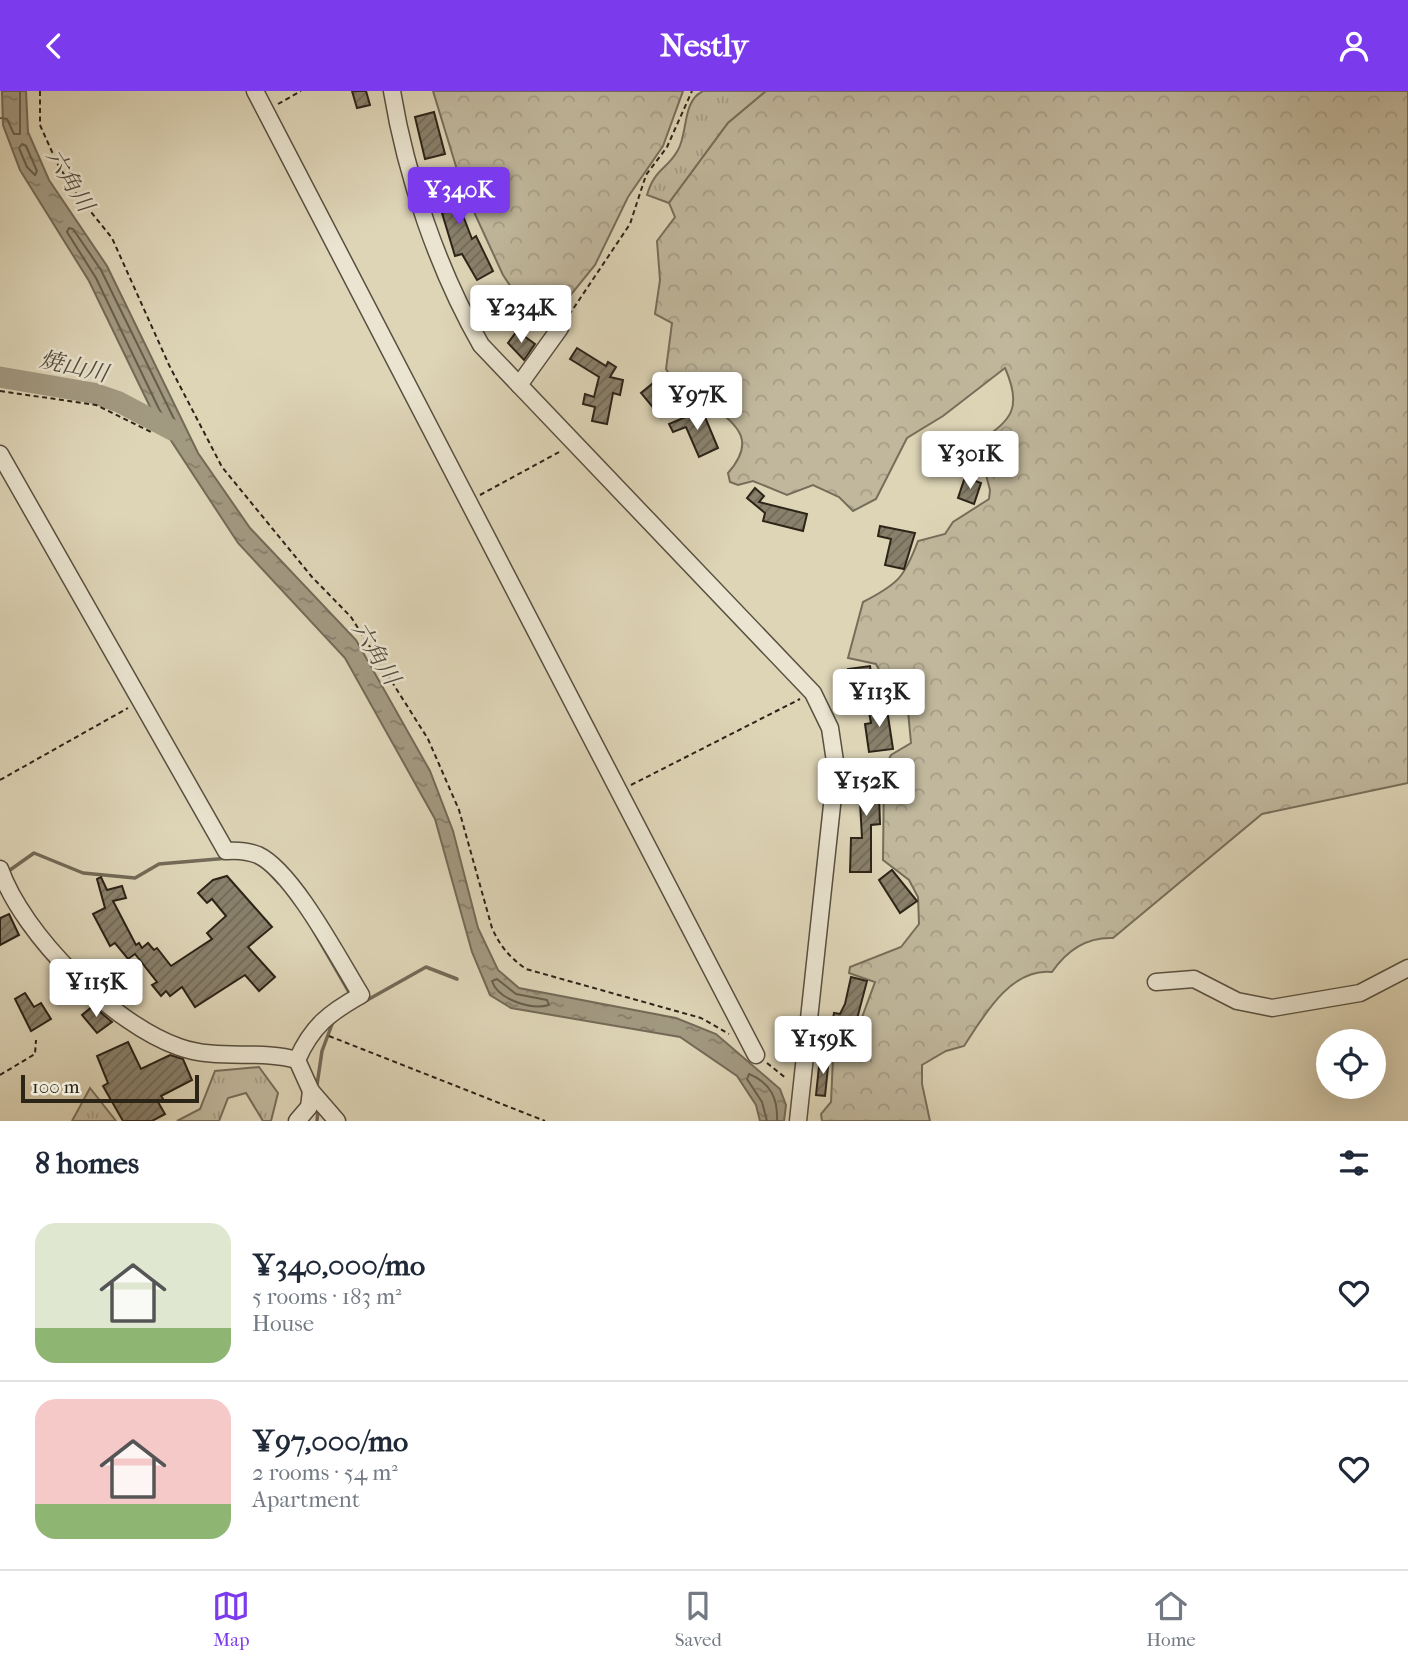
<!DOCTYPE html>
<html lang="en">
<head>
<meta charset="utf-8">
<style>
	:root { --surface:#fff; --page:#f6f6f7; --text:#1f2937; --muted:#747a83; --line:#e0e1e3; --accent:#7c3aed }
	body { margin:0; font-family:"IM FELL French Canon","Noto Serif JP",serif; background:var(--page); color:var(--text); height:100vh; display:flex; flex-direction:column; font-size:26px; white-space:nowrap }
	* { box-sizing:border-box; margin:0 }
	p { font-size:23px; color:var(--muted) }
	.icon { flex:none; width:38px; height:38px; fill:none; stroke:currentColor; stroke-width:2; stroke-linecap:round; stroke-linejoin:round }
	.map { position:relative; height:1030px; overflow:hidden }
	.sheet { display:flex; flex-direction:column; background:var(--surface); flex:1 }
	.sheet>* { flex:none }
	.controls { position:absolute; left:1316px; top:938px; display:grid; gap:14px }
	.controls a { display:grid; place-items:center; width:70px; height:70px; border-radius:50%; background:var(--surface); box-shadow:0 7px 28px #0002; font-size:35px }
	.scale { position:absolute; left:21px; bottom:18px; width:178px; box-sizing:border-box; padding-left:7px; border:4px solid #2d2418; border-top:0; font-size:19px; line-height:24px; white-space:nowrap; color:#2d2418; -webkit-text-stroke:5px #eae4d0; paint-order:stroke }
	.price { position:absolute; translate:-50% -60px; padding:0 16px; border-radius:7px; background:#fff; color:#222; font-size:23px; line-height:46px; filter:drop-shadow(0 2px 4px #0008) }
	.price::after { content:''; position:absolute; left:50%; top:42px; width:21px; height:16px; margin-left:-10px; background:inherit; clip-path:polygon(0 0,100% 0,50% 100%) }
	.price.on { background:var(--accent); color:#fff }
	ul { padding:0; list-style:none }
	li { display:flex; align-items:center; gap:21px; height:175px; padding:0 35px }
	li+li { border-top:2px solid var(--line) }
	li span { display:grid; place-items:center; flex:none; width:196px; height:140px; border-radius:21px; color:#555 }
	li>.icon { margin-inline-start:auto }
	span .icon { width:84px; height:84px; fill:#fffc; stroke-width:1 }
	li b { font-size:30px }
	h2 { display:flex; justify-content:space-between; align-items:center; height:84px; padding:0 35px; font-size:30px }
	header { display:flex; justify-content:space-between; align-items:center; height:91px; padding:0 35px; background:var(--accent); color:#fff; font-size:32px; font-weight:700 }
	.dock { display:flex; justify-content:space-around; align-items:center; height:98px; border-top:2px solid var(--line); background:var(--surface); font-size:19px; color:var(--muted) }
	.dock a { display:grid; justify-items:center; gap:4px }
	.dock .on { color:var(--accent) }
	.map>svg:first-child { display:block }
	.grass { fill:url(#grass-tufts); stroke:#766e5a; stroke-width:2 }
	.forest { fill:url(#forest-crowns); stroke:#766e5a; stroke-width:2 }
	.water { fill:url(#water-ripples); stroke:#736a57; stroke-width:2 }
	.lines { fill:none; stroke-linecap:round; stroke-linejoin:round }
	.shore { stroke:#685e4c; stroke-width:2 }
	.stream { stroke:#736a57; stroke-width:3.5 }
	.river { stroke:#a29981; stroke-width:21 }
	.building { fill:url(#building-hatch); stroke:#2d2418; stroke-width:2 }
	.minor-casing { stroke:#595040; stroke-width:19 }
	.path { stroke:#2d2418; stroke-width:2; stroke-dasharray:5 3.5; stroke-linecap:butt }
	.minor { stroke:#eae4d0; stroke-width:16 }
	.labels { text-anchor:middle; stroke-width:5; stroke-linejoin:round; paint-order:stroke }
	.water-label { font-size:23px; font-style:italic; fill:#564d3d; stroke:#eae4d0 }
</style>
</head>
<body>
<header><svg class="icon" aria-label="back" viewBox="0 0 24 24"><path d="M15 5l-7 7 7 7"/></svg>Nestly<svg class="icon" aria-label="person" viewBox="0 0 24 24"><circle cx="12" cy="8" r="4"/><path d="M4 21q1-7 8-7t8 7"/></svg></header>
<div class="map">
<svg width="1408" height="1030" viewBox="0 0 1408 1030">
	<defs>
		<pattern id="grass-tufts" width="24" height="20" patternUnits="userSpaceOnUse" patternTransform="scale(1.75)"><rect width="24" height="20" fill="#c0b79c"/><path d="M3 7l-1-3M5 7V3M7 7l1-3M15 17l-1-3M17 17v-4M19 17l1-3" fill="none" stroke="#a59d86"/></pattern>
		<pattern id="forest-crowns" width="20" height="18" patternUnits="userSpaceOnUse" patternTransform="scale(1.75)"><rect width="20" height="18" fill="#c0b79c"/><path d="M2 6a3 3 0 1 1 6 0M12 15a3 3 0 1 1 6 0" fill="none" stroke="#a59d86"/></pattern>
		<pattern id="water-ripples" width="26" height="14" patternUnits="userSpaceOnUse" patternTransform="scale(1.75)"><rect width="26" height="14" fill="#a29981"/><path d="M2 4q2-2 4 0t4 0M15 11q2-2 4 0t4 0" fill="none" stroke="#847d69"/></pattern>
		<pattern id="building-hatch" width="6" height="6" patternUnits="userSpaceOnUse" patternTransform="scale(1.75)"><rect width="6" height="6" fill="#89806b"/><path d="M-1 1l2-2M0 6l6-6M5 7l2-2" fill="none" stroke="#706957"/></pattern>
	</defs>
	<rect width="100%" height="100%" fill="#ded5b7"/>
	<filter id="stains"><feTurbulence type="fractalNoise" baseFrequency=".00286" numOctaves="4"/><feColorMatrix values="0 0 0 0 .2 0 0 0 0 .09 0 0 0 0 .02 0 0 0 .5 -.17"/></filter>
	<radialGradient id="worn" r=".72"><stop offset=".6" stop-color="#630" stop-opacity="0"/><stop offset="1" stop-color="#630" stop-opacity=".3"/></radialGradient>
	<g class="grass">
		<path d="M703 0H766L728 32 669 112 647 104C655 77 667 79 678 59 688 42 682 10 703 0Z"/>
		<path d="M259 976 278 1002 271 1030H263L246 1002 228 1007 219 1030H177L200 1018 215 980Z"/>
		<path d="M90 997 116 1030H72Z"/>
	</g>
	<g class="forest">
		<path d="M433 0H683L663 55 628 106 595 174 548 232 513 199 503 184 462 95Z"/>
		<path d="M766 0H1408V692L1262 723 1113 847C1087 846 1067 859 1052 881 1011 876 983 926 964 955L946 960 922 974V993L930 1030H822L821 1023 831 1011 833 967 817 959 820 938 854 948 875 891 849 882 850 876 901 856 919 833 918 806 909 789 883 769 884 678 891 664 911 652 908 620 924 611 916 586 883 587 876 573 848 567 863 511C898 493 904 487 918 450L945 443 953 431 989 408 990 399 978 354 979 350C1013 330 1022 315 1005 277L943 325 907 347 876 408 853 420 839 406 813 394 787 404 753 390 738 394 730 391 728 382C758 348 736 334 708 311L694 316 687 312 666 278 672 232 655 223 660 189 657 150 675 126 669 112 728 32Z"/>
	</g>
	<path class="water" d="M2 0H26L28 41 49 89 107 175 198 362 250 437 356 549 430 680 453 740 478 837 498 879 519 897 676 927 716 943 780 998 786 1014 784 1030H760L756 1014 737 985 680 946 511 917 490 904 472 861 435 728 345 567 238 452 153 322 89 190 20 79 3 34Z"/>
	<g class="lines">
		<g class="shore">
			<path d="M0 27 7 28 14 43H20V0"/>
			<path d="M22 53 26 55 37 80 35 84 27 76 19 57Z"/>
			<path d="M69 137 73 138 101 179 177 334 175 339 171 338 159 318 96 187 67 141Z"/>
			<path d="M497 888 516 903 547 909 549 914C532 919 498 909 492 890Z"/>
			<path d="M767 1030 762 1011 747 988 749 983C771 992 778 1008 777 1030"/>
		</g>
		<g class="stream">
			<path d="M265 777 279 792"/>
			<path d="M10 779 34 762 83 782 135 787 159 773 229 767"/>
			<path d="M312 837 350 903"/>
			<path d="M362 912 426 876 457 888"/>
			<path d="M317 994 322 960 334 928"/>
			<path d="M317 1030 318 1019"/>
		</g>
		<path class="river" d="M0 286 93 302 119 311 172 339"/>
	</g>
	<g class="building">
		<path d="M352 0H366L370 14 357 17Z"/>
		<path d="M434 21 445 63 425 68 415 26Z"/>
		<path d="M445 78 472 148 476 145 493 180 477 189 462 163 455 165 442 122 444 121 428 85Z"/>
		<path d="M501 200 511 231 494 236 491 226 487 227 480 207Z"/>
		<path d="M517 240 535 253 524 269 508 252Z"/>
		<path d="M577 257 606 275 608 271 616 276 610 286 623 289 620 304 613 302 607 333 592 330 595 316 583 313 585 303 594 306 599 286 570 268Z"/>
		<path d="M657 289 677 312 661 326 641 302Z"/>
		<path d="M702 319 718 357 699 366 686 336 673 341 669 333Z"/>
		<path d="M965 386 981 392 974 413 958 407Z"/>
		<path d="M755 397 764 405 759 411 807 423 803 440 763 430 765 422 747 407Z"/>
		<path d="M880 435 915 442 904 478 885 474 891 448 878 445Z"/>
		<path d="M870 575 875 607 853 610 848 578Z"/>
		<path d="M886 612 893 658 869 661 865 633 871 632 868 615Z"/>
		<path d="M878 674 880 733 871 734V781H850L851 747H862L858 675Z"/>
		<path d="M892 779 917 810 900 822 879 789Z"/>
		<path d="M227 785 272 836 248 856 275 886 259 900 245 884 195 916 182 896 170 905 166 900 161 905 152 894 157 891 135 863 128 868 115 852 110 855 93 823 105 817 97 788 101 786 107 799 122 795 126 807 113 810 136 854 139 852 142 857 148 852 154 859 157 857 171 875 212 848 207 842 226 825 212 808 207 812 198 802 213 789Z"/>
		<path d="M9 823 19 844 0 854V827Z"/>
		<path d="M851 886 867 890 853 943 831 938 834 922 840 923 845 913Z"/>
		<path d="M25 902 34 916 41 912 51 928 31 940 15 908Z"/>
		<path d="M93 915 112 931 97 942 82 924Z"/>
		<path d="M128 951 141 978 170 964 183 968 192 989 161 1005 163 1008 158 1011 165 1023 152 1030H123L103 995 108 992 97 965Z"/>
		<path d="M820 966H829L825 1005 816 1004Z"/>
	</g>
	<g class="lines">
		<g class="minor-casing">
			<g id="minor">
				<path d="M255 0 756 964"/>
				<path d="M392 0C406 85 438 179 481 254L813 602 830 637 836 677 798 1030"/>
				<path d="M519 294 560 237"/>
				<path d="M0 363 226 760C237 759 248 760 258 764 293 780 340 870 361 904 329 922 312 935 297 969"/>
				<path d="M0 778C23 844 113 933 179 956 218 970 259 958 297 969L311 1000 337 1030"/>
				<path d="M1156 891 1194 888 1237 910 1272 917 1360 902 1408 877"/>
				<path d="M297 1030 309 1016 311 1000"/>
			</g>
		</g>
		<g class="path">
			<path d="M40 0V34L57 72 74 100 112 147 169 274 222 376 312 486 351 526 428 648 459 719 492 837C500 855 509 866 526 878L701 927 729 943"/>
			<path d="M278 13 301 0"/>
			<path d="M569 224 630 133 646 84 667 56 692 0"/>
			<path d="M0 300 96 314 151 341"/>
			<path d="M480 404 561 360"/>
			<path d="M0 689 128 617"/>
			<path d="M631 694 800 608"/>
			<path d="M329 945 545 1030"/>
			<path d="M767 972 787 988"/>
			<path d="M0 984 35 963 36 949"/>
		</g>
		<use href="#minor" class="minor"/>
	</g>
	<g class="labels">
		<g class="water-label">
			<text transform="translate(70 89) rotate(58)" y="8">六角川</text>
			<text transform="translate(74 275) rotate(13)" y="8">焼山川</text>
			<text transform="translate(376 562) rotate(58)" y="8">六角川</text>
		</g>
	</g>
	<rect width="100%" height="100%" filter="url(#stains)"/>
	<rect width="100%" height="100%" fill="url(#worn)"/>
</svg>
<div class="controls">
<a><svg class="icon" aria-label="locate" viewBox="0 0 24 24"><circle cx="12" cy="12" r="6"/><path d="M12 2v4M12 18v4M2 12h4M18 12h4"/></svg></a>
</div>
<div class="scale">100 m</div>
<b class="price on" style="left:459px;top:136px">¥340K</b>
<b class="price" style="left:521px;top:254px">¥234K</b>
<b class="price" style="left:697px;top:341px">¥97K</b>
<b class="price" style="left:970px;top:400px">¥301K</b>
<b class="price" style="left:879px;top:638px">¥113K</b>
<b class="price" style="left:866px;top:727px">¥152K</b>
<b class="price" style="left:96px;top:928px">¥115K</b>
<b class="price" style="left:823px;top:985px">¥159K</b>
</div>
<section class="sheet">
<h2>8 homes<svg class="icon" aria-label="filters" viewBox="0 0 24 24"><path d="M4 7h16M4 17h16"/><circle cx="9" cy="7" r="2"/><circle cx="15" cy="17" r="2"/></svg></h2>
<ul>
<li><span style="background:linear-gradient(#dfe7d0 75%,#8fb573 0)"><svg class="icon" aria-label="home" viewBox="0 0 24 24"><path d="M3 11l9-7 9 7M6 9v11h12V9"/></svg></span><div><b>¥340,000/mo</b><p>5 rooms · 183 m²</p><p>House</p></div><svg class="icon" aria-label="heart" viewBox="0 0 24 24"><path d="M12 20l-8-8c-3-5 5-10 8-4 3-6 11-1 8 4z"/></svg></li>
<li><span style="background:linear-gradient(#f6c9c9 75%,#8fb573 0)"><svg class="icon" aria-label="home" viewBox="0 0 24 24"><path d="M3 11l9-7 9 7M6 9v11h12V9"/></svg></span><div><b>¥97,000/mo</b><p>2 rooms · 54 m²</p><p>Apartment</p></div><svg class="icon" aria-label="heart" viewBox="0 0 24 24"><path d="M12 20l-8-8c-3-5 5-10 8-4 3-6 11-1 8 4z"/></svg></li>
</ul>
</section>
<nav class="dock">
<a class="on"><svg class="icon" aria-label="map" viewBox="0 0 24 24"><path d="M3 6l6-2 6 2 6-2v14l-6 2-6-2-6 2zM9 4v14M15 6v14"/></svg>Map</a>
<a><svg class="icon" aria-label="saved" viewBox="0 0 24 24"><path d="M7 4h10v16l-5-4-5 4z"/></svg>Saved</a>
<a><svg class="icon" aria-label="home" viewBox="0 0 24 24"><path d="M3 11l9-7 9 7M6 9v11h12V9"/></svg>Home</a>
</nav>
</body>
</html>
